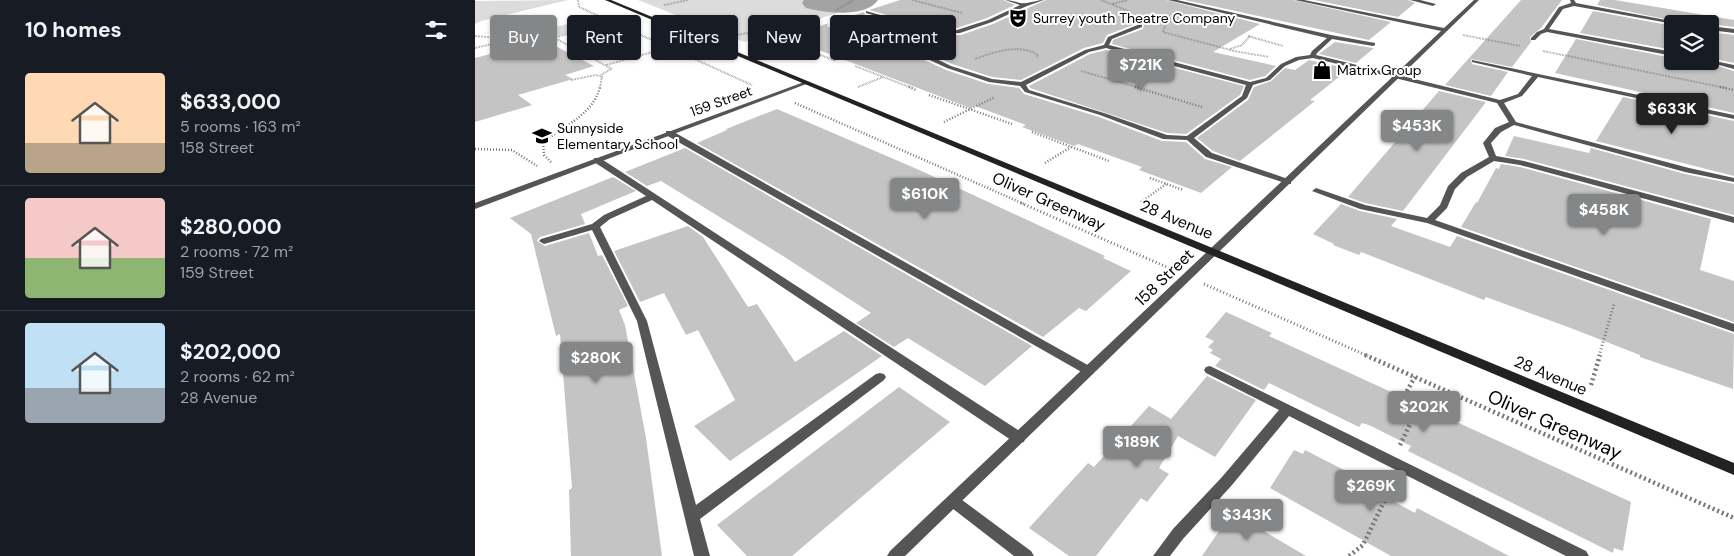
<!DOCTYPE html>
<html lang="en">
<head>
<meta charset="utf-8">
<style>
	:root { --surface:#171b24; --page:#20242c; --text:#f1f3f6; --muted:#9ea1a6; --line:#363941; --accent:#858687 }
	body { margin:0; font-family:"DM Sans",sans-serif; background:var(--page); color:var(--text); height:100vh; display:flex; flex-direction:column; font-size:19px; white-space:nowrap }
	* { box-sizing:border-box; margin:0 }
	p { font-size:16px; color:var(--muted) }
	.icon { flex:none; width:28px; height:28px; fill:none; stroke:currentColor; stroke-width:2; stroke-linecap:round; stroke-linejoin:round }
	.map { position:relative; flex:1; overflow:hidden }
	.details { display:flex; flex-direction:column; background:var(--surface); width:475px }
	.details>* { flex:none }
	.hud { position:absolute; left:15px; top:15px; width:475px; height:45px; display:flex; gap:10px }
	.tools { position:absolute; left:1189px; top:15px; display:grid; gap:10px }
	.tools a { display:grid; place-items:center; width:55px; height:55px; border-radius:5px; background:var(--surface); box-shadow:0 1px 4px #0004; font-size:25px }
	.price { position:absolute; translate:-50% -42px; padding:0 11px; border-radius:5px; background:var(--accent); color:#fff; font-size:16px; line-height:32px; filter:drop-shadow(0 1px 2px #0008) }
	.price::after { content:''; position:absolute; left:50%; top:30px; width:15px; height:11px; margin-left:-8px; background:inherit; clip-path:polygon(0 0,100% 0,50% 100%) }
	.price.selected { background:#222; color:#fff }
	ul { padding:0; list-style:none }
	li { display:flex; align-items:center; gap:15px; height:125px; padding:0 25px }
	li+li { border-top:1px solid var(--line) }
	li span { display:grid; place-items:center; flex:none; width:140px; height:100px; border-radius:5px; color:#555 }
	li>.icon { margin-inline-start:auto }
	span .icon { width:60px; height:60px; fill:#fffc; stroke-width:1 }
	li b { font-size:21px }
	h2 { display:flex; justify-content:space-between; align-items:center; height:60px; padding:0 25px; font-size:21px }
	.chip { padding:0 18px; border-radius:5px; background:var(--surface); box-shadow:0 1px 4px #0004; font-size:18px; line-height:45px }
	.chip.selected { background:var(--accent); color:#fff }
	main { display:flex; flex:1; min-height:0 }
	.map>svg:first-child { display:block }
	.green { fill:#dcdcdc }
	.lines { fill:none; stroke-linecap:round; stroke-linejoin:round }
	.river { fill:#a3a3a3; fill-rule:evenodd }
	.building { fill:#c4c4c4 }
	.path-far3 { stroke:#777; stroke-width:2; stroke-dasharray:0.5 1; stroke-linecap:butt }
	.path-far2 { stroke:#777; stroke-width:2.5; stroke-dasharray:1 2; stroke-linecap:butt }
	.path-far1 { stroke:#777; stroke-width:3; stroke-dasharray:1 2.5; stroke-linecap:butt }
	.path { stroke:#777; stroke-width:4.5; stroke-dasharray:2 3; stroke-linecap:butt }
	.lane { fill:#555; fill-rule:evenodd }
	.street { fill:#555; fill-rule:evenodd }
	.secondary { fill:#222; fill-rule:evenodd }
	.labels { text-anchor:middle; stroke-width:4; stroke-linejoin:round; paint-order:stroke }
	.far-poi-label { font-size:14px; fill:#000; stroke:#fff; text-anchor:start }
	.far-street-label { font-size:14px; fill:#000; stroke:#fff }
	.street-label { font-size:16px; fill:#000; stroke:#fff }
	.near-street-label { font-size:19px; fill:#000; stroke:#fff }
</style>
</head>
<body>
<main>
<section class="details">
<h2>10 homes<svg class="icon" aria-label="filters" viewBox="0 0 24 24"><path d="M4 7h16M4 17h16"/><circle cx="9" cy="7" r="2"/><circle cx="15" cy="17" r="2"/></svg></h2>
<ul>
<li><span style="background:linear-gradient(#ffd9b3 70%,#b9a48a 0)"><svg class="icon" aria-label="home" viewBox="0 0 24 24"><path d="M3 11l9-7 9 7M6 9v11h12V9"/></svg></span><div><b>$633,000</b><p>5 rooms · 163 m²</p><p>158 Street</p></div></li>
<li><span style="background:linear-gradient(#f6c9c9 60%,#8fb573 0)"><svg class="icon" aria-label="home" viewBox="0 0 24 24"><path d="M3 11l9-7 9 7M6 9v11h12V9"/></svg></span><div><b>$280,000</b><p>2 rooms · 72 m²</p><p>159 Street</p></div></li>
<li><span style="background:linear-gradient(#bfe0f5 65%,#9aa5b1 0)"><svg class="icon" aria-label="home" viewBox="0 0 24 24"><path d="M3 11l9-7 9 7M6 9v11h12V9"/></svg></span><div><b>$202,000</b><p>2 rooms · 62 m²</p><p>28 Avenue</p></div></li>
</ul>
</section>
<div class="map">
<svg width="1259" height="556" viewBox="0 0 1259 556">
	<rect width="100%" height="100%" fill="#fff"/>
	<g class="green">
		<path d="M93 0 6 21 0 24V1Z"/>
		<path d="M163 0H404L269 42Z"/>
		<path d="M93 24 106 30 80 36 68 30Z"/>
	</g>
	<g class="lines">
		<path class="river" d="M329 0H403C391 18 350 13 331 8L327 3Z"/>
	</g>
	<g class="building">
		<path d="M425 0H528L540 5 512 18 482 28H460L394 10Z"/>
		<path d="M571 0H691L785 24 738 52 801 66 790 76 775 80 637 44 638 40 668 29 669 25 666 22 632 35 628 43 609 48 546 80 517 77 477 64 445 49 462 36 486 35 518 24Z"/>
		<path d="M710 0H818L916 22 894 40Z"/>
		<path d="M839 0H933L940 3 923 17Z"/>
		<path d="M1046 0H1087L1066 28 1055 37 1056 42 1037 67 996 59 997 64 1033 72 1016 96 970 85Z"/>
		<path d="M1125 0H1140L1259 20V27L1235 24H1214L1122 5Z"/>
		<path d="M1118 11 1198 26V50L1105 33Z"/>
		<path d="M389 12 390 15 452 33 436 45 413 41 360 22 354 23 352 26 409 48 434 53 471 70 513 84 544 88 549 94 624 117 687 141 711 142 730 159 757 167 726 193 664 170 667 167 603 144 599 146 547 127 551 125 500 106 495 108 310 37Z"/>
		<path d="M1235 32 1259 35V63L1235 58Z"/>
		<path d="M1101 39 1198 58V61H1227L1259 71V113L1080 73Z"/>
		<path d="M69 40 119 66 90 75 98 79 43 95 57 105 0 122V58Z"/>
		<path d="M860 42 898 48H899L881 63 844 54Z"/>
		<path d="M631 50 769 86 765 95 711 134 692 133 555 88 554 86 615 54Z"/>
		<path d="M834 60 874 69 835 100 840 101 765 161 738 151 722 138 773 100 779 87 796 81 810 68 820 70Z"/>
		<path d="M964 91 1011 102 928 211 890 203 873 197Z"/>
		<path d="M1148 97 1259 121V176L1121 141Z"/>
		<path d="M302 109 442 169 630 256 628 258 656 271 611 311 604 308 568 337 222 143 252 130 251 129Z"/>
		<path d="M1039 136 1114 153 1116 148 1210 174 1259 184V215L1049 159 1030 156Z"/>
		<path d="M210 148 557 346 510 386 433 338 419 347 381 323 396 313 308 256 186 181 172 186 150 172Z"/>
		<path d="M1026 164 1045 167 1236 219 1225 270 1259 281V322L986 227 1001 202 1002 203 1021 168 1024 169Z"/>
		<path d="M138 177 161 191 106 214 110 224 65 237 62 241 70 246 114 233 123 256 127 255 153 306 144 310 150 325 171 438 187 556H96L94 490 97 488 85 334 81 336 56 234 35 218Z"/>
		<path d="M866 204 885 211 922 219 916 226 975 247 982 236 1259 334 1258 389 1165 357V355L1093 327 1011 297 1009 300 886 252 884 255 858 245 859 244 838 234Z"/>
		<path d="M213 226 228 237 273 307 282 304 320 362 369 331 407 356 255 461 219 426 260 400 223 330 211 335 189 293 165 302 139 251Z"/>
		<path d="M751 312 797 333 794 336 1156 502 1148 551 1139 548 1138 553 933 451 936 446 894 425 887 423 884 427 794 383 789 390 740 366 746 359 735 353 738 350 733 347 739 341 730 337Z"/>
		<path d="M732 376 781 400 740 457 703 436 684 468 694 474 672 502 666 498 621 556H594L554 528 613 463 619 467 674 406 696 419Z"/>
		<path d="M424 387 475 422 317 556H272L242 525Z"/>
		<path d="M819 450 828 454 830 450 904 488 901 492 940 513 942 508 1034 556H916L795 488Z"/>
		<path d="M757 512 782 527 831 556H727Z"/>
	</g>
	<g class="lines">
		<g class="path-far3">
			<path d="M103 0 104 7 277 85"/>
			<path d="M437 0 487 13"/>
			<path d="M626 0 656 12"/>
			<path d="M637 4 653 0"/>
			<path d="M189 5 213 0"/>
			<path d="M361 10 379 0"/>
			<path d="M674 16 687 18 691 23 688 32 759 51 794 57"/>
			<path d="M262 35 299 28 343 16"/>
			<path d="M988 35 1045 46"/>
			<path d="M0 36 36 39 48 45 138 23"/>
			<path d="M773 36 808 46"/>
			<path d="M80 38 137 69"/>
			<path d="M308 39 360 61"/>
			<path d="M0 48 33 40"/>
			<path d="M755 49 767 45 775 36"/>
			<path d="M1068 51 1251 88"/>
			<path d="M314 57 336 50"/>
			<path d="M500 59C519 52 544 43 563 55L561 58"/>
			<path d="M131 65 192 48"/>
			<path d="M380 66 437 88"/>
			<path d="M606 71 665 88"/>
			<path d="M126 75 136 69"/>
			<path d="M96 80 121 75 127 77 125 88"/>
			<path d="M383 87 408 77"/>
		</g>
		<g class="path-far2">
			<path d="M434 87 441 90"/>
			<path d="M660 87 727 107"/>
			<path d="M1245 87 1259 90"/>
			<path d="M454 95 537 124"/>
			<path d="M320 103 549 204"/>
			<path d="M469 122 520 97"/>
			<path d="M557 132 634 161"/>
			<path d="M0 149 37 150 62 166"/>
			<path d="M76 162 69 155 68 143C88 126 118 115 125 87"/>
			<path d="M570 163 596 147"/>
			<path d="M675 178 708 190"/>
			<path d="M666 202 691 184"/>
		</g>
		<g class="path-far1">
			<path d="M546 203 694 268"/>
			<path d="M729 284 893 356"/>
			<path d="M1124 356 1139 304"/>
		</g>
		<g class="path">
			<path d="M890 355 1259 518"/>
			<path d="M1116 385 1125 355"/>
			<path d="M925 445 939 416 925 403 940 377"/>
			<path d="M874 556 888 545 918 483"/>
		</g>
		<g class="lane">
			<path d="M530 0C537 0 545 4 552 3 558 2 563 0 569 0L552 6 517 22 485 33 461 34 441 49 476 66 517 79 546 82 610 50 629 45 633 37 665 24 667 25V27L637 39 634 45 775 82 791 78 806 64 821 57 835 55 837 51 852 38 693 0H702L856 35 900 43V45L898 46 857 39 842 53 841 55 1025 100 1043 94 1057 76 997 62V60L1259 115V119L1063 77 1047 96 1029 103 1041 122 1214 168 1259 178V182L1210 172 1039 125 1026 132 1016 143 1021 156 1049 161 1259 217V223L1045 165 1019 161 992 177 980 189 972 208 960 220 1259 324V332L952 223 885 209 837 191 841 188 890 205 952 218 965 205 973 186 986 173 1014 157 1008 143 1020 128 1034 122 1022 103 838 58 824 60 810 66 795 80 778 85 772 98 719 138 737 153 816 180V184H813L731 157 712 140 688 139 625 115 550 92 545 86 514 82 472 68 435 51 410 46 354 25 359 24 413 43 436 47 456 32 391 13V11L460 30H482L513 20 545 5ZM631 48 771 85 767 96 712 136 692 135 629 113 554 90 551 85 614 52Z"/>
			<path d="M935 0H945L961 4 958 6Z"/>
			<path d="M1095 0H1099L1101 3 1212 24H1199L1099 6 1088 9 1074 29 1198 52V56L1072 32 1066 34 1060 40H1056V38L1062 32 1069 29 1084 7 1096 3Z"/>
			<path d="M1235 26 1259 29V33L1235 30Z"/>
			<path d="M1235 60 1259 65V69L1229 61H1235Z"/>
			<path d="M191 131H197L618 368 620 371 618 374 614 375 610 374 191 135Z"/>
			<path d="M119 158H125L549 434 550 438 549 442 544 443 539 442 177 200 135 219 125 227 172 321 221 505 401 374 405 373 409 374 411 377 409 380 225 519 235 556H219L162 321 117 230 69 244 64 241 66 239 117 224 129 215 171 196 119 162Z"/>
			<path d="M735 366 1111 551 1114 556H1091L814 416 757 485 708 539 695 556H678L698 529 747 477 804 410 731 373 729 370 731 367Z"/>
			<path d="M478 495 483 497 556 551 559 556H539L473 505 471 501 473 497Z"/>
		</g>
		<g class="street">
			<path d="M820 0H829L969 28 999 0H1004L430 556H412L415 551 966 31Z"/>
			<path d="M329 82 334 83 0 209V203Z"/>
		</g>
		<path class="secondary" d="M130 0H136L1259 463V475Z"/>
	</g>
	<defs>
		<g id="theatre-bare" transform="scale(1.5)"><path d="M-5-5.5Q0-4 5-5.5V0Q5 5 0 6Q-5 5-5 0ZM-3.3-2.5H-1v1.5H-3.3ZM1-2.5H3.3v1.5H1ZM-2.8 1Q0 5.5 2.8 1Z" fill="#000" stroke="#fff" stroke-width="2.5" paint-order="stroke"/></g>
		<g id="shop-bare" transform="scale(1.5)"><path d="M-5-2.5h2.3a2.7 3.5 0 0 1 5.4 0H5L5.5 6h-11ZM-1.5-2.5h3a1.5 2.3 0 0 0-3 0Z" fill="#000" stroke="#fff" stroke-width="2.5" paint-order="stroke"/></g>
		<g id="school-bare" transform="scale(1.5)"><path d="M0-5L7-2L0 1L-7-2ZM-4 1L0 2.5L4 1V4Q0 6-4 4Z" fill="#000" stroke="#fff" stroke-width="2.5" paint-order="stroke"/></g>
	</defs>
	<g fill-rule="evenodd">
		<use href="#theatre-bare" x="543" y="18"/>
		<use href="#shop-bare" x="847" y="70"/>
		<use href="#school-bare" x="67" y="136"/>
	</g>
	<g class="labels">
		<g class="far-poi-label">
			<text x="558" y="23">Surrey youth Theatre Company</text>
			<text x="862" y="75">Matrix Group</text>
			<text x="82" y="133">Sunnyside<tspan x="82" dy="16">Elementary School</tspan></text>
		</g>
		<g class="far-street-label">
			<text transform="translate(246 101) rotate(-20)" y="5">159 Street</text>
		</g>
		<g class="street-label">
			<text transform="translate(574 201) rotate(24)" y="6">Oliver Greenway</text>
			<text transform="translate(702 219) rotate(23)" y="6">28 Avenue</text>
			<text transform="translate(689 277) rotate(-44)" y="6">158 Street</text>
			<text transform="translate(1076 375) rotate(23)" y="6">28 Avenue</text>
		</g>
		<g class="near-street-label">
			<text transform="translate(1080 424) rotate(24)" y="7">Oliver Greenway</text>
		</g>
	</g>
</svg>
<div class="tools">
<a><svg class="icon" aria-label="layers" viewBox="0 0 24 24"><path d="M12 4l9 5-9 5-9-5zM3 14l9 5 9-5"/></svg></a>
</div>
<b class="price" style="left:666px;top:91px">$721K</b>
<b class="price selected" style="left:1197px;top:135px">$633K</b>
<b class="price" style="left:942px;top:152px">$453K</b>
<b class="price" style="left:450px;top:220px">$610K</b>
<b class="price" style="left:1129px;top:236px">$458K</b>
<b class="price" style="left:121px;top:384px">$280K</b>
<b class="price" style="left:949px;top:433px">$202K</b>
<b class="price" style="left:662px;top:468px">$189K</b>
<b class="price" style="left:896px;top:512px">$269K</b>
<b class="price" style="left:772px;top:541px">$343K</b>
<div class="hud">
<a class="chip selected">Buy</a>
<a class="chip">Rent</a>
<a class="chip">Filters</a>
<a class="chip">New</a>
<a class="chip">Apartment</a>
</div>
</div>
</main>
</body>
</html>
